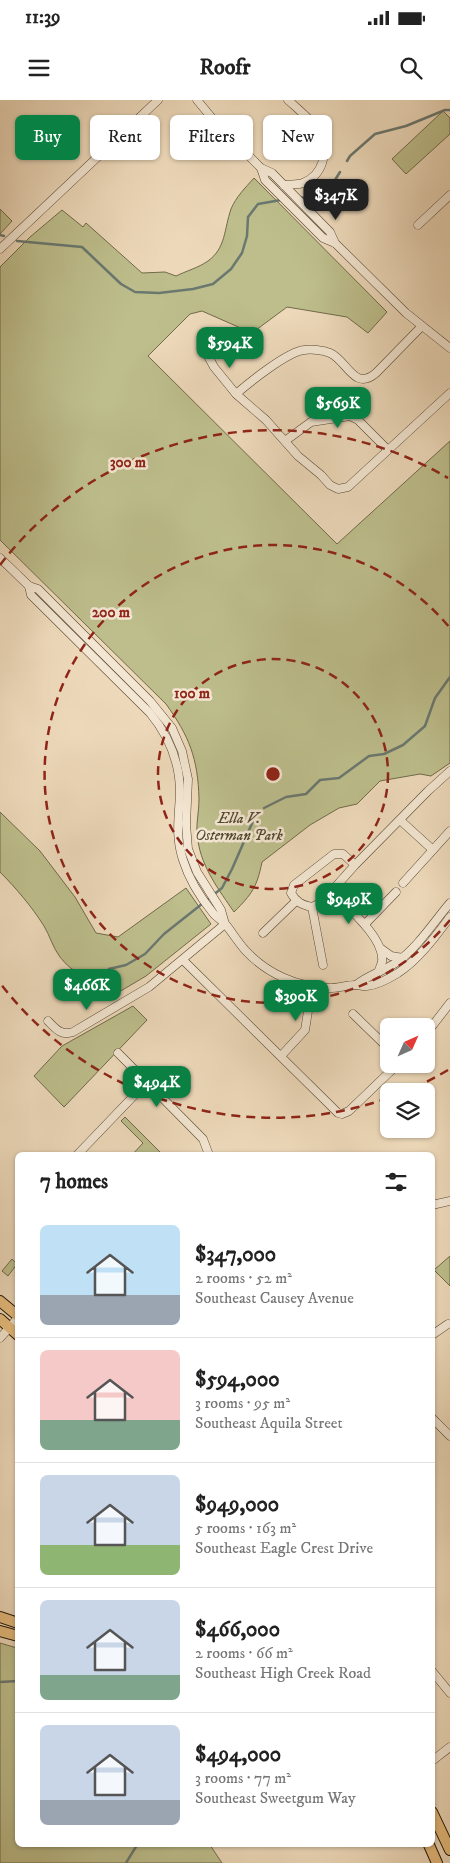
<!DOCTYPE html>
<html lang="en">
<head>
<meta charset="utf-8">
<style>
	:root { --surface:#fff; --page:#f2f2f2; --text:#222; --muted:#767676; --line:#e0e0e0; --accent:#0b8043 }
	body { margin:0; font-family:"IM FELL DW Pica",serif; background:var(--page); color:var(--text); height:100vh; display:flex; flex-direction:column; font-size:19px; white-space:nowrap }
	* { box-sizing:border-box; margin:0 }
	p { font-size:16px; color:var(--muted) }
	.icon { flex:none; width:28px; height:28px; fill:none; stroke:currentColor; stroke-width:2; stroke-linecap:round; stroke-linejoin:round }
	.map { position:relative; flex:1; overflow:hidden }
	.side { position:absolute; left:15px; top:1052px; width:420px; height:695px; display:flex; flex-direction:column; background:var(--surface); border-radius:8px; box-shadow:0 1px 4px #0004 }
	.side>* { flex:none }
	.banner { position:absolute; left:15px; top:15px; width:420px; height:45px; display:flex; gap:10px }
	.needle { width:32px; rotate:45deg }
	.controls { position:absolute; left:380px; top:918px; display:grid; gap:10px }
	.controls a { display:grid; place-items:center; width:55px; height:55px; border-radius:8px; background:var(--surface); box-shadow:0 1px 4px #0004; font-size:25px }
	.price { position:absolute; translate:-50% -42px; padding:0 11px; border-radius:10px; background:var(--accent); color:#fff; font-size:16px; line-height:32px; filter:drop-shadow(0 1px 2px #0008) }
	.price::after { content:''; position:absolute; left:50%; top:30px; width:15px; height:11px; margin-left:-8px; background:inherit; clip-path:polygon(0 0,100% 0,50% 100%) }
	.price.current { background:#222; color:#fff }
	ul { padding:0; list-style:none }
	li { display:flex; align-items:center; gap:15px; height:125px; padding:0 25px }
	li+li { border-top:1px solid var(--line) }
	li span { display:grid; place-items:center; flex:none; width:140px; height:100px; border-radius:8px; color:#555 }
	li>.icon { margin-inline-start:auto }
	span .icon { width:60px; height:60px; fill:#fffc; stroke-width:1 }
	li b { font-size:21px }
	h2 { display:flex; justify-content:space-between; align-items:center; height:60px; padding:0 25px; font-size:21px }
	.tag { padding:0 18px; border-radius:8px; background:var(--surface); box-shadow:0 1px 4px #0004; font-size:18px; line-height:45px }
	.tag.current { background:var(--accent); color:#fff }
	.status { display:flex; justify-content:space-between; align-items:center; height:35px; padding:0 25px; background:var(--surface); direction:ltr }
	.status svg { height:14px; fill:currentColor }
	header { display:flex; justify-content:space-between; align-items:center; height:65px; padding:0 25px; background:var(--surface); font-size:22px; font-weight:800 }
	.map>svg:first-child { display:block }
	.green { fill:#bdbe8c; stroke:#706a4a }
	.lines { fill:none; stroke-linecap:round; stroke-linejoin:round }
	.stream { stroke:#6a7870; stroke-width:2.5 }
	.minor-casing { stroke:#564734; stroke-width:9 }
	.major-casing { stroke:#231607; stroke-width:12 }
	.minor { stroke:#f3e6d2; stroke-width:8 }
	.major { stroke:#e6bc7d; stroke-width:10 }
	.ring { fill:none; stroke:#8f2418; stroke-width:2.5; stroke-dasharray:9 6 }
	.labels { text-anchor:middle; stroke-width:5; stroke-linejoin:round; paint-order:stroke }
	.park-label { font-size:15px; font-style:italic; fill:#51482f; stroke:#f3e6d2 }
	.centre { fill:#8f2418; stroke:#f3e6d2; stroke-width:2.5 }
	.ring-label { font-size:15px; text-anchor:middle; font-weight:bold; fill:#8f2418; stroke:#f3e6d2; stroke-width:5; stroke-linejoin:round; paint-order:stroke }
</style>
</head>
<body>
<div class="status"><b>11:39</b><svg viewBox="0 0 49 12"><path d="M0 12V9h3v3zM5 12V6h3v6zM10 12V3h3v9zM15 12V0h3v12zM26 1h20v11H26zM47 4h2v5h-2z"/></svg></div>
<header><svg class="icon" aria-label="menu" viewBox="0 0 24 24"><path d="M4 6h16M4 12h16M4 18h16"/></svg>Roofr<svg class="icon" aria-label="search" viewBox="0 0 24 24"><circle cx="10" cy="10" r="6"/><path d="M15 15l6 6"/></svg></header>
<div class="map">
<svg width="450" height="1763" viewBox="0 0 450 1763">
	<rect width="100%" height="100%" fill="#edd9ba"/>
	<filter id="stains"><feTurbulence type="fractalNoise" baseFrequency=".004" numOctaves="4"/><feColorMatrix values="0 0 0 0 .2 0 0 0 0 .09 0 0 0 0 .02 0 0 0 .5 -.17"/></filter>
	<radialGradient id="worn" r=".72"><stop offset=".6" stop-color="#630" stop-opacity="0"/><stop offset="1" stop-color="#630" stop-opacity=".3"/></radialGradient>
	<g class="green">
		<path d="M443 11 450 18V34L406 74 392 59Z"/>
		<path d="M254 78 387 212 368 233 347 217 287 207 252 233 202 211 190 214 148 256 337 444 450 341V663L431 676 420 674 380 681 357 704 339 708 310 725 262 762C257 787 252 794 234 812 219 790 202 768 198 741 195 726 199 714 199 699 198 658 189 636 166 604L0 440V167L30 137 62 110 83 127 86 123 142 173 165 172 176 176C186 171 198 168 208 161 226 148 224 129 231 109 236 97 245 88 254 78Z"/>
		<path d="M0 109 12 121 0 134Z"/>
		<path d="M0 712 40 751 75 797 96 833 118 837 186 788 211 824 146 876 119 892 110 883C90 881 72 873 60 857 53 848 50 836 44 826 32 807 16 788 0 772Z"/>
		<path d="M133 906 147 920 64 1007 34 976 62 946Z"/>
		<path d="M125 1017 162 1054V1055H132L143 1043 121 1021Z"/>
		<path d="M450 1156V1186L434 1170Z"/>
		<path d="M12 1159 17 1164 8 1176 2 1171Z"/>
		<path d="M0 1543 17 1548 18 1745H210L222 1763H0Z"/>
	</g>
	<g class="lines">
		<g class="stream">
			<path d="M347 61 350 56 375 34 406 26 445 10H450"/>
			<path d="M299 98C324 96 327 94 340 72"/>
			<path d="M0 135 4 136"/>
			<path d="M17 141 82 147 121 184 135 192 159 193 193 189 213 184 231 169 242 153 247 136 248 117 258 104 281 100"/>
			<path d="M264 708 286 697 306 694 320 680 339 678 369 656 384 654 403 645 425 626 435 598 450 577"/>
			<path d="M109 869 126 865 145 854 164 834 222 788 232 769 253 721"/>
			<path d="M0 1582 18 1581"/>
			<path d="M126 1763 137 1745"/>
		</g>
		<g class="minor-casing">
			<g id="minor">
				<path d="M197 0 216 23 261 68 272 73 330 132 335 143"/>
				<path d="M261 68 265 80 323 138 335 143 406 213 450 248"/>
				<path d="M284 85C290 84 298 85 303 83 323 75 329 52 320 34 313 21 299 10 288 0"/>
				<path d="M418 125 450 95"/>
				<path d="M0 149 158 0"/>
				<path d="M208 256 214 267 236 294 266 320 298 356 321 375 330 385 338 389 348 387 450 293"/>
				<path d="M236 294C250 282 287 252 304 250 311 249 323 250 330 253 347 260 354 292 376 273L422 226"/>
				<path d="M285 341 311 322 350 316 358 320 387 349"/>
				<path d="M0 458 29 486 38 489 150 601 172 628 182 651 188 679 186 724 188 749 197 772 221 810 225 824"/>
				<path d="M29 486 31 495 150 613C169 636 180 662 180 693 179 717 175 736 183 760 189 779 200 797 213 813 217 818 223 821 227 826 233 834 238 842 245 850 267 874 297 887 329 888 339 888 347 885 356 885 360 885 363 887 367 886 377 885 390 878 398 873 419 859 435 837 450 817"/>
				<path d="M400 720 433 750"/>
				<path d="M355 765 343 754H334L294 785 291 793C296 802 302 805 312 807L322 802 355 765 428 691 450 671"/>
				<path d="M403 783 450 731"/>
				<path d="M332 792C347 807 385 838 382 862 381 865 379 870 378 873"/>
				<path d="M312 807 323 865"/>
				<path d="M365 824 396 792"/>
				<path d="M263 833 296 801"/>
				<path d="M380 848 391 856 403 858"/>
				<path d="M183 860 338 1013 342 1014 349 1011 398 964"/>
				<path d="M356 885C368 875 384 871 397 862 418 847 433 823 450 803"/>
				<path d="M353 914 389 949"/>
				<path d="M48 921C56 929 61 936 73 932L149 887 225 824"/>
				<path d="M426 934 450 903"/>
				<path d="M118 953 203 1039 209 1055"/>
				<path d="M281 956 305 930 312 886"/>
				<path d="M77 1055 147 982"/>
				<path d="M432 1105 450 1101"/>
				<path d="M432 1235 448 1224"/>
				<path d="M0 1238 18 1218"/>
				<path d="M432 1318 450 1336"/>
				<path d="M432 1571 450 1593"/>
				<path d="M432 1661 450 1647"/>
			</g>
		</g>
		<g class="major-casing">
			<g id="major">
				<path d="M0 1201 18 1216"/>
				<path d="M0 1219 18 1235"/>
				<path d="M0 1517 18 1523"/>
				<path d="M0 1531 18 1536"/>
				<path d="M432 1712 450 1750"/>
				<path d="M429 1745 437 1763"/>
			</g>
		</g>
		<use href="#minor" class="minor"/>
		<use href="#major" class="major"/>
	</g>
	<g class="ring">
		<circle cx="273" cy="674" r="115"/>
		<path d="M450 820A229 229 0 1 1 450 528"/>
		<path d="M448 970A344 344 0 0 1 407 991M388 998A344 344 0 0 1 0 883M0 465A344 344 0 0 1 448 378"/>
	</g>
	<g class="labels">
		<g class="park-label">
			<text x="239" y="723">Ella V.<tspan x="239" dy="17">Osterman Park</tspan></text>
		</g>
	</g>
	<circle cx="273" cy="674" r="8" class="centre"/>
	<g class="ring-label">
		<text x="128" y="367">300 m</text>
		<text x="111" y="517">200 m</text>
		<text x="192" y="598">100 m</text>
	</g>
	<rect width="100%" height="100%" filter="url(#stains)"/>
	<rect width="100%" height="100%" fill="url(#worn)"/>
</svg>
<div class="controls">
<a><svg class="needle" viewBox="-14 -14 28 28"><path d="M0-13l5 13h-10z" fill="#e53935"/><path d="M0 13l5-13h-10z" fill="#767676"/></svg></a>
<a><svg class="icon" aria-label="layers" viewBox="0 0 24 24"><path d="M12 4l9 5-9 5-9-5zM3 14l9 5 9-5"/></svg></a>
</div>
<b class="price current" style="left:336px;top:121px">$347K</b>
<b class="price" style="left:230px;top:269px">$594K</b>
<b class="price" style="left:338px;top:329px">$569K</b>
<b class="price" style="left:349px;top:825px">$949K</b>
<b class="price" style="left:87px;top:911px">$466K</b>
<b class="price" style="left:296px;top:922px">$390K</b>
<b class="price" style="left:157px;top:1008px">$494K</b>
<div class="banner">
<a class="tag current">Buy</a>
<a class="tag">Rent</a>
<a class="tag">Filters</a>
<a class="tag">New</a>
</div>
<section class="side">
<h2>7 homes<svg class="icon" aria-label="filters" viewBox="0 0 24 24"><path d="M4 7h16M4 17h16"/><circle cx="9" cy="7" r="2"/><circle cx="15" cy="17" r="2"/></svg></h2>
<ul>
<li><span style="background:linear-gradient(#bfe0f5 70%,#9aa5b1 0)"><svg class="icon" aria-label="home" viewBox="0 0 24 24"><path d="M3 11l9-7 9 7M6 9v11h12V9"/></svg></span><div><b>$347,000</b><p>2 rooms · 52 m²</p><p>Southeast Causey Avenue</p></div></li>
<li><span style="background:linear-gradient(#f6c9c9 70%,#7fa58c 0)"><svg class="icon" aria-label="home" viewBox="0 0 24 24"><path d="M3 11l9-7 9 7M6 9v11h12V9"/></svg></span><div><b>$594,000</b><p>3 rooms · 95 m²</p><p>Southeast Aquila Street</p></div></li>
<li><span style="background:linear-gradient(#c9d6e8 70%,#8fb573 0)"><svg class="icon" aria-label="home" viewBox="0 0 24 24"><path d="M3 11l9-7 9 7M6 9v11h12V9"/></svg></span><div><b>$949,000</b><p>5 rooms · 163 m²</p><p>Southeast Eagle Crest Drive</p></div></li>
<li><span style="background:linear-gradient(#c9d6e8 75%,#7fa58c 0)"><svg class="icon" aria-label="home" viewBox="0 0 24 24"><path d="M3 11l9-7 9 7M6 9v11h12V9"/></svg></span><div><b>$466,000</b><p>2 rooms · 66 m²</p><p>Southeast High Creek Road</p></div></li>
<li><span style="background:linear-gradient(#c9d6e8 75%,#9aa5b1 0)"><svg class="icon" aria-label="home" viewBox="0 0 24 24"><path d="M3 11l9-7 9 7M6 9v11h12V9"/></svg></span><div><b>$494,000</b><p>3 rooms · 77 m²</p><p>Southeast Sweetgum Way</p></div></li>
</ul>
</section>
</div>
</body>
</html>
